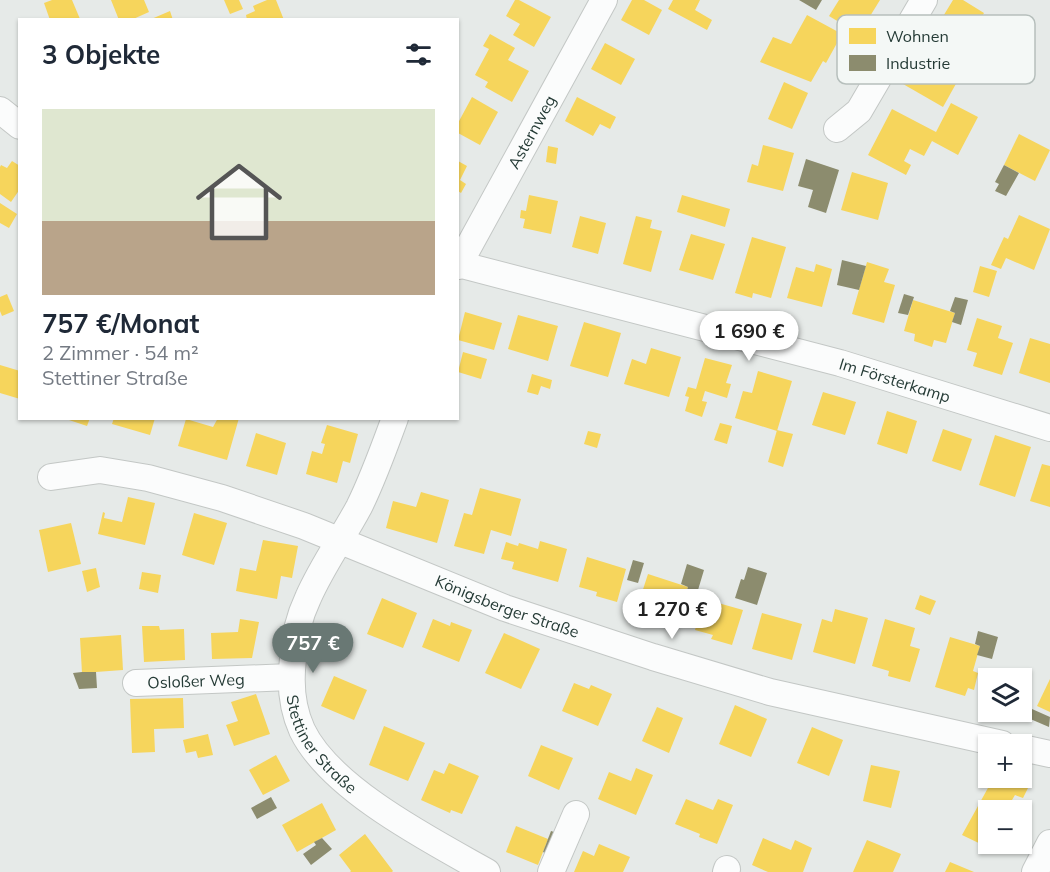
<!DOCTYPE html>
<html lang="de">
<head>
<meta charset="utf-8">
<style>
	:root { --surface:#fff; --page:#f2f2f3; --text:#1f2937; --muted:#747a83; --accent:#697874 }
	body { margin:0; font-family:Mulish,sans-serif; background:var(--page); color:var(--text); height:100vh; display:flex; flex-direction:column; font-size:22px; white-space:nowrap }
	* { box-sizing:border-box; margin:0 }
	p { font-size:20px; color:var(--muted) }
	.icon { flex:none; width:33px; height:33px; fill:none; stroke:currentColor; stroke-width:2; stroke-linecap:round; stroke-linejoin:round }
	.map { position:relative; flex:1; overflow:hidden }
	.drawer { position:absolute; left:18px; top:18px; width:441px; height:402px; display:flex; flex-direction:column; background:var(--surface); border-radius:0px; box-shadow:0 2px 4px #0004 }
	.drawer>* { flex:none }
	.tools { position:absolute; left:978px; top:668px; display:grid; gap:12px }
	.tools a { display:grid; place-items:center; width:54px; height:54px; border-radius:0px; background:var(--surface); box-shadow:0 2px 4px #0004; font-size:30px }
	.price { position:absolute; translate:-50% -51px; padding:0 14px; border-radius:21px; background:#fff; color:#222; font-size:20px; line-height:39px; filter:drop-shadow(0 2px 3px #0008) }
	.price::after { content:''; position:absolute; left:50%; top:36px; width:18px; height:14px; margin-left:-9px; background:inherit; clip-path:polygon(0 0,100% 0,50% 100%) }
	.price.on { background:var(--accent); color:#fff }
	ul { padding:0; list-style:none }
	li { display:grid; align-content:center; gap:12px; height:318px; padding:0 24px }
	li span { display:grid; place-items:center; height:186px; border-radius:0px; color:#555 }
	li>.icon { margin-inline-start:auto }
	span .icon { width:108px; height:108px; fill:#fffc; stroke-width:1 }
	li b { font-size:26px }
	h2 { display:flex; justify-content:space-between; align-items:center; height:72px; padding:0 24px; font-size:26px }
	.map>svg:first-child { display:block }
	.homes { fill:#f6d55c }
	.industry { fill:#8c8c6e }
	.lines { fill:none; stroke-linecap:round; stroke-linejoin:round }
	.minor-casing { stroke:#c3c7c5; stroke-width:28 }
	.minor { stroke:#fbfcfc; stroke-width:26 }
	.labels { text-anchor:middle; stroke-width:6; stroke-linejoin:round; paint-order:stroke }
	.street-label { font-size:16px; fill:#253b36; stroke:#f4f8f6 }
	.key { fill:#f4f8f6; stroke:#b6bfbc; stroke-width:1.5 }
	.key-label { font-size:16px; fill:#253b36 }
</style>
</head>
<body>
<div class="map">
<svg width="1050" height="872" viewBox="0 0 1050 872">
	<rect width="100%" height="100%" fill="#e6eae8"/>
	<g class="homes">
		<path d="M52 0H72L80 19 50 20 44 3Z"/>
		<path d="M111 0H144L149 12 131 20H119Z"/>
		<path d="M224 0H239L243 9 230 14Z"/>
		<path d="M267 0H276L284 20H247L246 15 255 11 253 6Z"/>
		<path d="M515 0H519L551 17 534 47 513 35 520 24 506 16Z"/>
		<path d="M632 0H644L662 10 649 35 621 20Z"/>
		<path d="M673 0H700L695 10 712 20 707 30 668 9Z"/>
		<path d="M839 0H880L859 34 829 16Z"/>
		<path d="M953 0H963L984 13 968 41 964 39 961 44 944 34 947 28 939 23Z"/>
		<path d="M170 11 173 20H149Z"/>
		<path d="M807 15 842 34 826 63 823 61 811 82 760 62 773 37 791 44Z"/>
		<path d="M490 34 515 48 508 60 529 71 512 102 485 87 488 82 475 75 489 49 483 46Z"/>
		<path d="M605 43 635 59 621 85 591 69Z"/>
		<path d="M917 58 957 82 943 107 903 84Z"/>
		<path d="M784 82 808 93 792 129 768 119Z"/>
		<path d="M472 97 498 112 480 145 458 133V123Z"/>
		<path d="M577 97 616 117 610 129 600 124 593 136 565 121Z"/>
		<path d="M951 103 978 117 958 155 932 141 924 156 910 149 904 161 911 165 906 175 868 155 892 109 936 132Z"/>
		<path d="M1019 134 1050 150 1035 181 1004 165Z"/>
		<path d="M763 145 794 153 783 191 747 182 752 164 758 166Z"/>
		<path d="M548 146 558 148 556 164 546 162Z"/>
		<path d="M12 161 20 166V189L11 202 0 194V167L1 165 7 168Z"/>
		<path d="M458 161 467 166 460 180 466 184 461 193 458 191Z"/>
		<path d="M852 172 888 183 878 220 841 210Z"/>
		<path d="M529 195 558 201 551 234 523 228 525 219 520 218 521 210 526 211Z"/>
		<path d="M682 195 730 209 725 227 677 212Z"/>
		<path d="M0 203 17 214 9 228 0 223Z"/>
		<path d="M1019 215 1050 229 1034 270 1006 258 1001 269 991 265 1004 237 1008 239Z"/>
		<path d="M580 216 606 223 598 254 572 247Z"/>
		<path d="M636 216 652 220 650 228 662 231 651 272 623 264Z"/>
		<path d="M691 234 725 244 713 280 679 270Z"/>
		<path d="M752 237 786 247 771 298 753 293 752 298 735 293Z"/>
		<path d="M867 262 889 269 884 282 895 285 884 323 852 314Z"/>
		<path d="M816 264 832 269 822 307 787 298 796 267 814 272Z"/>
		<path d="M980 266 997 271 989 297 973 292Z"/>
		<path d="M7 294 14 311 2 316 0 311V297Z"/>
		<path d="M913 300 955 313 946 343 934 340 932 347 914 341 915 334 904 331Z"/>
		<path d="M465 312 502 323 494 350 458 340Z"/>
		<path d="M518 315 558 326 548 361 508 349Z"/>
		<path d="M977 318 1002 326 998 338 1013 343 1002 375 973 366 977 353 967 350Z"/>
		<path d="M584 322 621 333 608 377 570 366Z"/>
		<path d="M1030 338 1050 344V383L1019 373Z"/>
		<path d="M651 348 681 357 669 397 624 384 632 359 646 364Z"/>
		<path d="M463 352 487 359 481 379 458 372Z"/>
		<path d="M705 358 732 365 726 383 731 384 727 398 705 391 702 401 707 402 702 417 685 411 689 397 685 396 688 387 696 389Z"/>
		<path d="M0 365 20 371V399L0 393Z"/>
		<path d="M758 371 792 381 777 431 735 418 743 391 752 393Z"/>
		<path d="M532 374 552 380 550 389 541 386 538 395 527 392Z"/>
		<path d="M823 392 856 402 845 435 812 425Z"/>
		<path d="M887 411 917 421 907 454 877 444Z"/>
		<path d="M63 418H90L87 426Z"/>
		<path d="M114 418H155L150 435 112 424Z"/>
		<path d="M218 418H239L227 460 178 446 186 419 213 427Z"/>
		<path d="M720 423 732 426 727 444 714 440Z"/>
		<path d="M327 425 358 434 350 463 343 461 337 483 306 474 312 451 322 454 325 444 321 443Z"/>
		<path d="M943 429 972 439 961 471 932 461Z"/>
		<path d="M777 430 793 434 783 467 768 462Z"/>
		<path d="M588 431 601 434 597 448 584 444Z"/>
		<path d="M256 433 286 443 277 475 246 466Z"/>
		<path d="M995 435 1031 447 1015 497 979 485Z"/>
		<path d="M1042 464 1050 466V507L1030 501Z"/>
		<path d="M480 488 521 499 511 536 491 530 484 554 454 546 464 513 472 515Z"/>
		<path d="M421 492 449 500 437 543 386 528 393 501 416 507Z"/>
		<path d="M128 497 155 503 145 545 98 534 103 512 105 513 104 518 122 522Z"/>
		<path d="M194 513 227 523 214 565 182 555Z"/>
		<path d="M71 523 81 564 48 572 39 530Z"/>
		<path d="M263 540 298 546 292 578 281 576 277 599 236 591 240 568 256 571Z"/>
		<path d="M540 541 567 549 558 582 512 569 514 562 501 559 506 542 518 546 519 543 538 549Z"/>
		<path d="M587 557 626 569 617 602 596 596 597 592 579 587Z"/>
		<path d="M96 568 100 587 87 592 82 571Z"/>
		<path d="M142 572 161 575 158 593 139 589Z"/>
		<path d="M648 574 688 587 676 623 636 611Z"/>
		<path d="M920 595 936 601 930 615 915 609Z"/>
		<path d="M382 598 417 613 403 648 367 634Z"/>
		<path d="M704 599 743 610 732 645 711 639 713 635 695 630Z"/>
		<path d="M835 609 868 618 855 664 813 652 822 619 832 622Z"/>
		<path d="M762 613 802 624 792 660 752 649Z"/>
		<path d="M240 619 259 622 252 658 212 659 211 633 238 632Z"/>
		<path d="M433 619 450 626 451 622 472 630 459 662 422 647Z"/>
		<path d="M885 619 915 628 910 646 920 649 910 682 888 676 889 671 872 666Z"/>
		<path d="M142 626H159L160 630 184 629 185 660 144 662Z"/>
		<path d="M504 633 540 649 521 689 485 673Z"/>
		<path d="M121 635 123 670 82 673 80 638Z"/>
		<path d="M950 637 980 646 973 671 978 673 974 690 968 688 965 696 935 687Z"/>
		<path d="M334 676 367 690 354 720 321 706Z"/>
		<path d="M1050 679V712L1037 706Z"/>
		<path d="M574 683 589 689 591 685 612 694 598 726 562 711Z"/>
		<path d="M256 694 270 734 234 746 226 725 238 721 231 702Z"/>
		<path d="M183 698 184 728 154 729 155 752 132 753 130 699Z"/>
		<path d="M735 705 767 719 751 757 719 744Z"/>
		<path d="M657 707 683 718 669 753 642 741Z"/>
		<path d="M384 726 425 743 408 781 369 765Z"/>
		<path d="M812 727 843 740 829 776 797 763Z"/>
		<path d="M208 734 213 755 198 758 196 751 186 753 183 740Z"/>
		<path d="M541 745 573 758 559 790 528 776Z"/>
		<path d="M276 755 290 781 263 795 249 770Z"/>
		<path d="M449 763 479 776 462 814 451 810 450 813 421 800 434 770 444 774Z"/>
		<path d="M871 765 900 771 891 808 863 801Z"/>
		<path d="M636 768 653 775 636 815 598 799 609 772 631 781Z"/>
		<path d="M994 777H1005L1028 788 1023 798 1015 795 1009 805 1018 810H988V844L987 847 962 835Z"/>
		<path d="M686 799 713 810 718 799 733 805 717 844 699 837 700 834 675 824Z"/>
		<path d="M322 803 336 830 297 852 282 825Z"/>
		<path d="M516 826 548 839 538 865 506 852Z"/>
		<path d="M365 834 393 871 392 872H350L351 871 339 855Z"/>
		<path d="M763 838 791 850 795 840 812 848 803 872H768L752 865Z"/>
		<path d="M867 840 901 854 893 872H853Z"/>
		<path d="M599 844 630 857 623 872H574L583 851 594 856Z"/>
		<path d="M950 862 974 872H945Z"/>
	</g>
	<g class="industry">
		<path d="M799 0H822L816 10Z"/>
		<path d="M806 159 839 170 826 213 808 207 813 190 798 186Z"/>
		<path d="M1004 165 1019 173 1006 196 995 191 999 184 995 182Z"/>
		<path d="M842 260 866 266 859 290 837 285Z"/>
		<path d="M904 294 914 297 908 315 898 313Z"/>
		<path d="M955 297 968 300 961 325 952 322 955 313 950 311Z"/>
		<path d="M633 560 644 563 638 583 627 580Z"/>
		<path d="M687 564 704 570 689 620 678 617 688 587 681 584Z"/>
		<path d="M748 567 767 573 757 605 735 598 741 579 744 580Z"/>
		<path d="M978 631 998 637 992 659 977 655 980 646 975 644Z"/>
		<path d="M82 672H96L97 688 79 689 73 673Z"/>
		<path d="M1032 709 1050 717 1049 727 1028 718Z"/>
		<path d="M271 797 277 808 257 819 251 808Z"/>
		<path d="M551 831 560 834 551 856 543 852Z"/>
		<path d="M322 838 332 849 311 865 303 854 316 845 314 842Z"/>
	</g>
	<g class="lines">
		<g class="minor-casing">
			<g id="minor">
				<path d="M0 110 20 126"/>
				<path d="M837 129 859 111 924 0"/>
				<path id="s1" d="M458 264 840 363 1050 428"/>
				<path id="s2" d="M458 266 604 0"/>
				<path id="s3" d="M395 418C384 448 373 479 359 507 343 537 322 566 308 598 299 617 294 638 293 659 290 683 292 708 302 730 330 789 432 841 487 872"/>
				<path id="s4" d="M51 477 100 470 148 478 222 498 304 526 505 608 653 657 770 692 1002 744"/>
				<path id="s5" d="M136 683 291 677"/>
				<path d="M1022 748 1050 754"/>
				<path d="M551 872 576 814"/>
				<path d="M726 872 727 869"/>
				<path d="M1035 872 1050 843"/>
			</g>
		</g>
		<use href="#minor" class="minor"/>
	</g>
	<g class="labels">
		<g class="street-label">
			<text dy="6" stroke="none"><textPath href="#s2" startOffset="153">Asternweg</textPath></text>
			<text dy="6" stroke="none"><textPath href="#s1" startOffset="452">Im Försterkamp</textPath></text>
			<text dy="6" stroke="none"><textPath href="#s4" startOffset="480">Königsberger Straße</textPath></text>
			<text dy="6" stroke="none"><textPath href="#s5" startOffset="60">Osloßer Weg</textPath></text>
			<text dy="6" stroke="none"><textPath href="#s3" startOffset="358">Stettiner Straße</textPath></text>
		</g>
	</g>
	<rect x="837" y="15" width="198" height="69" rx="9" class="key"/>
	<rect x="849" y="28" width="27" height="16" fill="#f6d55c"/>
	<rect x="849" y="55" width="27" height="16" fill="#8c8c6e"/>
	<g class="key-label">
		<text x="886" y="42">Wohnen</text>
		<text x="886" y="69">Industrie</text>
	</g>
</svg>
<div class="tools">
<a><svg class="icon" aria-label="layers" viewBox="0 0 24 24"><path d="M12 4l9 5-9 5-9-5zM3 14l9 5 9-5"/></svg></a>
<a>+</a>
<a>−</a>
</div>
<b class="price" style="left:749px;top:362px">1 690 €</b>
<b class="price" style="left:672px;top:640px">1 270 €</b>
<b class="price on" style="left:313px;top:674px">757 €</b>
<section class="drawer">
<h2>3 Objekte<svg class="icon" aria-label="filters" viewBox="0 0 24 24"><path d="M4 7h16M4 17h16"/><circle cx="9" cy="7" r="2"/><circle cx="15" cy="17" r="2"/></svg></h2>
<ul>
<li><span style="background:linear-gradient(#dfe7d0 60%,#b9a48a 0)"><svg class="icon" aria-label="home" viewBox="0 0 24 24"><path d="M3 11l9-7 9 7M6 9v11h12V9"/></svg></span><div><b>757 €/Monat</b><p>2 Zimmer · 54 m²</p><p>Stettiner Straße</p></div></li>
</ul>
</section>
</div>
</body>
</html>
